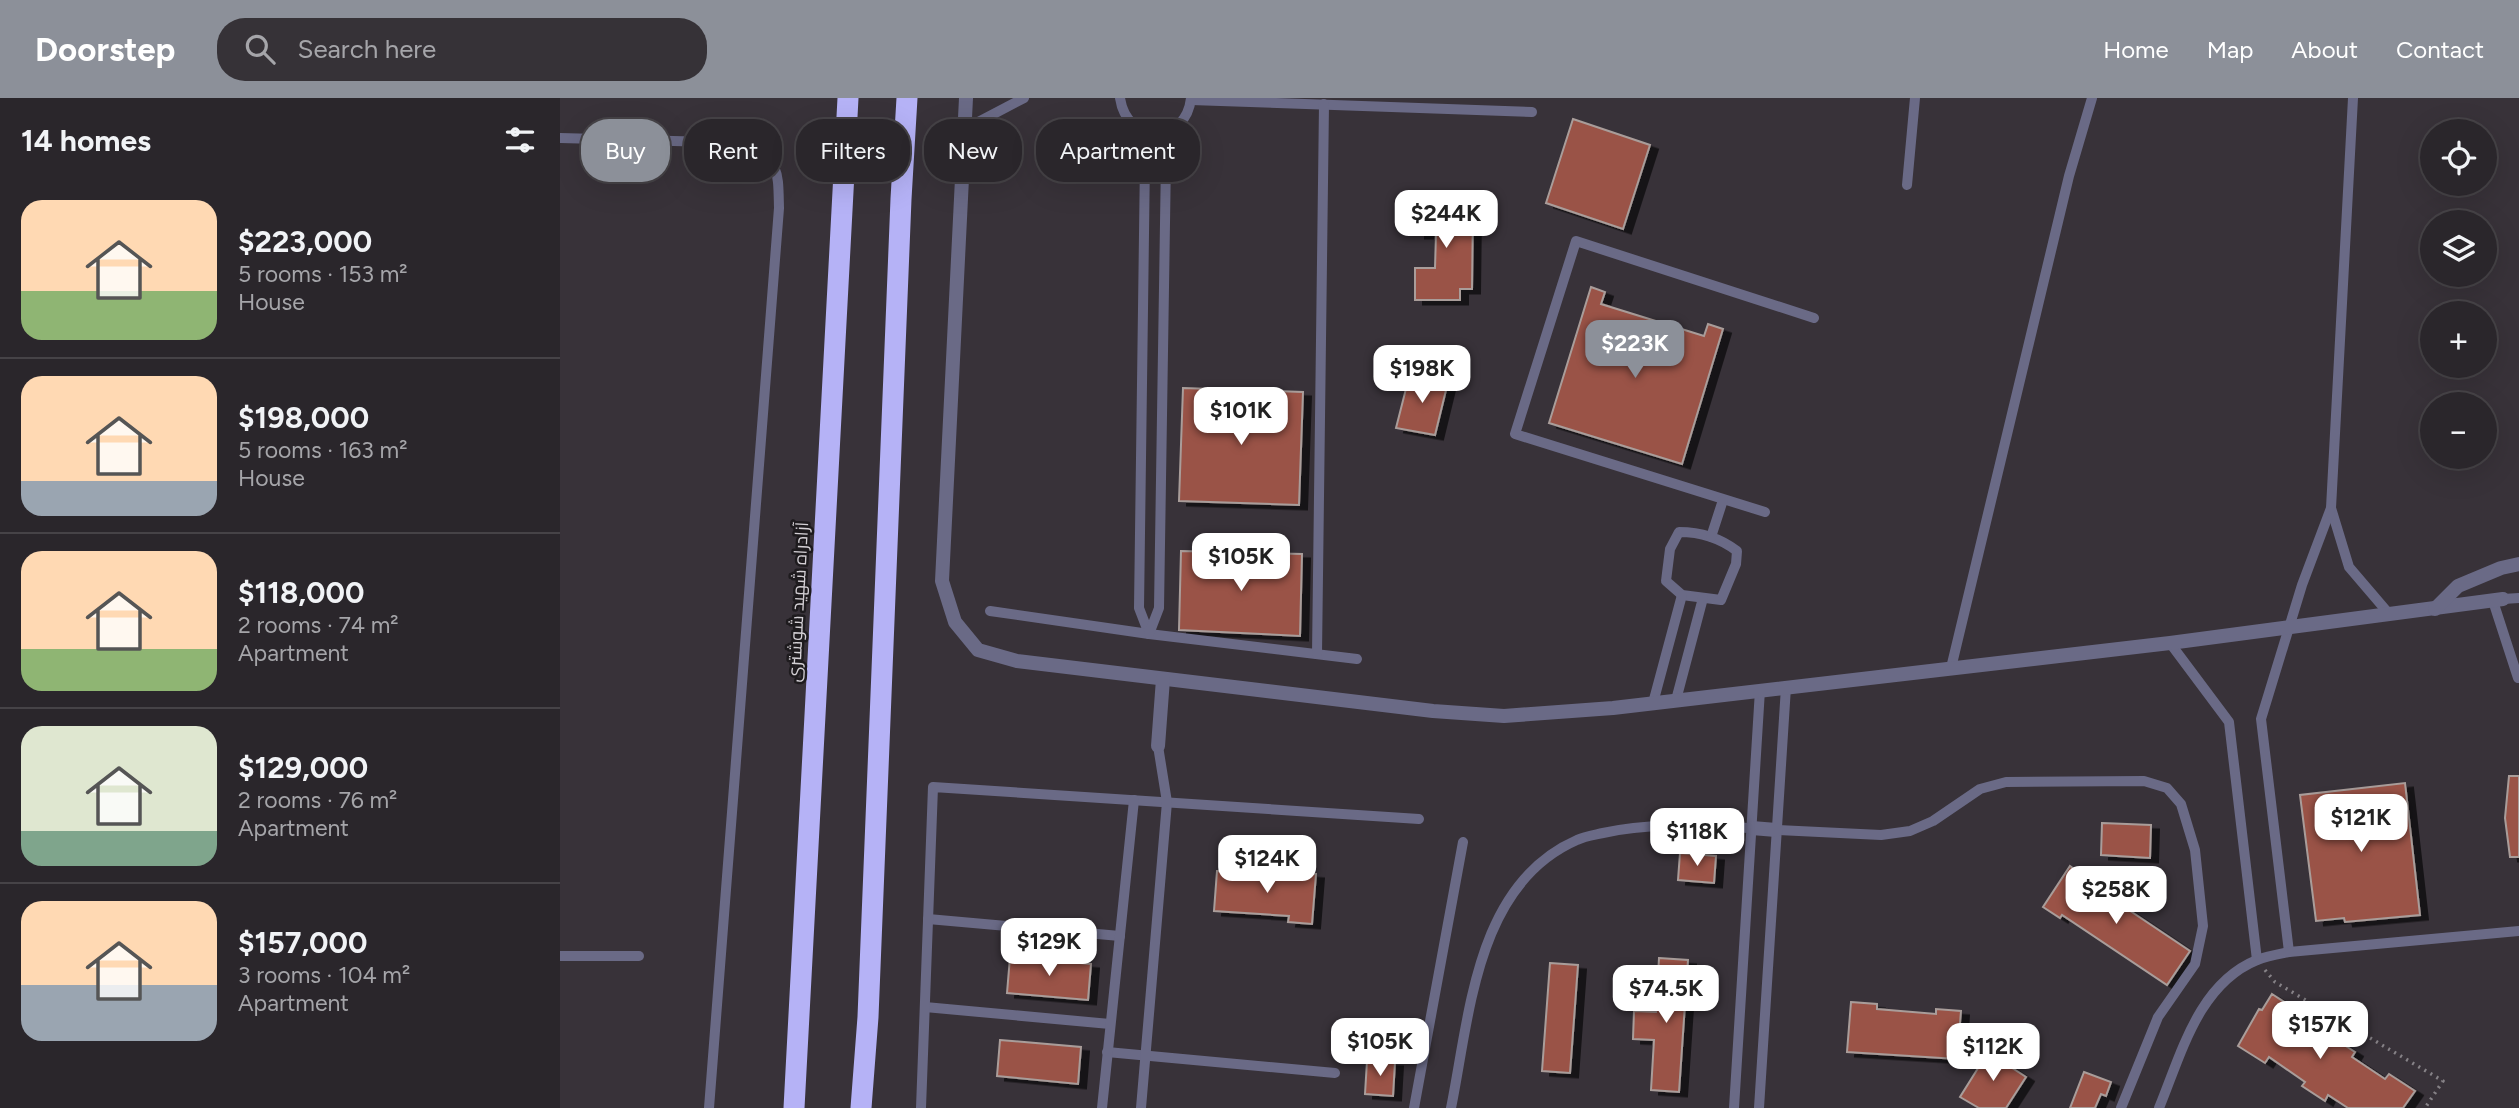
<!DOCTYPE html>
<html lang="en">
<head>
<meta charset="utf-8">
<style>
	:root { --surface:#2a262b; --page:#363237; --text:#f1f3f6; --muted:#a5a5a9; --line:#464347; --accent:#8c9099 }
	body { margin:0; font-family:Figtree,Cairo,sans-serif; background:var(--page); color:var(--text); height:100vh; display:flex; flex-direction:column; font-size:26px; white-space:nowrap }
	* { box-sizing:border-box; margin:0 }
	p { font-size:23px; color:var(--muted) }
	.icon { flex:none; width:38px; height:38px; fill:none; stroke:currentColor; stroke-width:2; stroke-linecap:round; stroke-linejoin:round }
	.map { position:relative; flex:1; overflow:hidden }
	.drawer { display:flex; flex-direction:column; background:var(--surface); width:560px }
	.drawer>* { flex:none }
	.hud { position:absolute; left:21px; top:21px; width:665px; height:63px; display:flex; gap:14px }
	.fabs { position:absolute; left:1860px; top:21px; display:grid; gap:14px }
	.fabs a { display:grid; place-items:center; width:77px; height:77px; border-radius:50%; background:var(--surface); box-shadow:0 7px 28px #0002,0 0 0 2px var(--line); font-size:35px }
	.price { position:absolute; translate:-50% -60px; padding:0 16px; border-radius:14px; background:#fff; color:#222; font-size:23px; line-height:46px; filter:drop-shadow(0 2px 4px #0008) }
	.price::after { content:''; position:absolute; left:50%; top:42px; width:21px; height:16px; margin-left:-10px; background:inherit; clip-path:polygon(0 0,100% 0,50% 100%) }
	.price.current { background:var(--accent); color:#fff }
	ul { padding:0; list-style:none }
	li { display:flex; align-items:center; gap:21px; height:175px; padding:0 21px }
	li+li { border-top:2px solid var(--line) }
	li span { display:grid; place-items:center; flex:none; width:196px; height:140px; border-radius:21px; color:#555 }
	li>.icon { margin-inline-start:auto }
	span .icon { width:84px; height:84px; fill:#fffc; stroke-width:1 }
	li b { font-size:30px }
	h2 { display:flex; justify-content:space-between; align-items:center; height:84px; padding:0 21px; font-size:30px }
	.tag { padding:0 24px; border-radius:28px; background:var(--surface); box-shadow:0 7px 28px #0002,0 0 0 2px var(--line); font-size:24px; line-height:63px }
	.tag.current { background:var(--accent); color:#fff }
	header { display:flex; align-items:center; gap:42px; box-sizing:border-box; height:98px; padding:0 35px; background:var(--accent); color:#fff }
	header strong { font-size:33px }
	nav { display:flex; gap:38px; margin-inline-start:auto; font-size:24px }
	.search { width:490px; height:63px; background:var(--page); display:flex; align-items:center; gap:18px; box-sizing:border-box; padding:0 24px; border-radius:28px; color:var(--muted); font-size:26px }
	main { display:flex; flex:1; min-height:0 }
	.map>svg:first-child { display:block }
	.building { fill:#9a5347; stroke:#a99d9a; stroke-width:2; filter:url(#shadow) }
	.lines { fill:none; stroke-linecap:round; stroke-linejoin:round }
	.path { stroke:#868287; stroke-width:3.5; stroke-dasharray:2 5; stroke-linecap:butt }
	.lane { stroke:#6a6a86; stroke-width:10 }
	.street { stroke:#6a6a86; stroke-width:14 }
	.highway { stroke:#b5b2f6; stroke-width:21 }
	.labels { text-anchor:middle; stroke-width:5; stroke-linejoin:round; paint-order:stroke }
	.street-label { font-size:18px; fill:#d4d0d5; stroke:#1e1b1e }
</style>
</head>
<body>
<header>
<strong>Doorstep</strong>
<div class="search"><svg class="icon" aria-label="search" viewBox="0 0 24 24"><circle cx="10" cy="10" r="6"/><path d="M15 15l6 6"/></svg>Search here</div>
<nav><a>Home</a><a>Map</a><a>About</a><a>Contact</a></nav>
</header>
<main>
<section class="drawer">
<h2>14 homes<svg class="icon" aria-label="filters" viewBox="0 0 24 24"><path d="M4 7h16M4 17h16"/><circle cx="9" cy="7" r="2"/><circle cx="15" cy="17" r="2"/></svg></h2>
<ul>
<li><span style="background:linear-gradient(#ffd9b3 65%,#8fb573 0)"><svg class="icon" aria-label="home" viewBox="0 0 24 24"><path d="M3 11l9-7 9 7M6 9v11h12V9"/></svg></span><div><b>$223,000</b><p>5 rooms · 153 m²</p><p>House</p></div></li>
<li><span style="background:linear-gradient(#ffd9b3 75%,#9aa5b1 0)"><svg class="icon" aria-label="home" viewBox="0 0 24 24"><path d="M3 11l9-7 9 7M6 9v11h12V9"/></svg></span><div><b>$198,000</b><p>5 rooms · 163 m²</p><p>House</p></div></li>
<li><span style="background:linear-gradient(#ffd9b3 70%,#8fb573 0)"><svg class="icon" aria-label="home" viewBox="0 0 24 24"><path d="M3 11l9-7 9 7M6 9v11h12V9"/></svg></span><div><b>$118,000</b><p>2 rooms · 74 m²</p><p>Apartment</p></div></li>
<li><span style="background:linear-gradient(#dfe7d0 75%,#7fa58c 0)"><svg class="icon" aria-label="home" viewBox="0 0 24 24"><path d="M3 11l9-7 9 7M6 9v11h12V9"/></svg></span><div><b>$129,000</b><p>2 rooms · 76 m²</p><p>Apartment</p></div></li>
<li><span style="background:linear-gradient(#ffd9b3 60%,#9aa5b1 0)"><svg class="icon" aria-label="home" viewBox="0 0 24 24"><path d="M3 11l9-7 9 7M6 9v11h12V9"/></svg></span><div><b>$157,000</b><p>3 rooms · 104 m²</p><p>Apartment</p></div></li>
</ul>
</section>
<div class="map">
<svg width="1959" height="1010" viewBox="0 0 1959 1010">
	<defs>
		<filter id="shadow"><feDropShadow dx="8" dy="4.5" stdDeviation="0" flood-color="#0009"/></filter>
	</defs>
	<rect width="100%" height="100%" fill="#383239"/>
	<g class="building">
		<path d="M1013 21 1090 47 1063 131 986 105Z"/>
		<path d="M858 101 905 102V112H913L912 191H900V202H855V170H875L876 136H857Z"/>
		<path d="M1031 189 1045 194 1041 206 1144 238 1148 226 1163 231 1122 366 989 325Z"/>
		<path d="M850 275 887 288 875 337 836 330Z"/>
		<path d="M623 290 743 294 739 407 619 403Z"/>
		<path d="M621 453 742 456 740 538 619 532Z"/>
		<path d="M1949 678H1959V759H1950L1945 720Z"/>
		<path d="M1845 685 1860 817 1785 824 1784 820 1756 823 1740 697Z"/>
		<path d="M1542 725 1591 727 1590 760 1541 757Z"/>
		<path d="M1120 755 1156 758 1154 785 1118 782Z"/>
		<path d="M1510 768 1529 781 1527 784 1630 853 1607 887 1502 817 1500 820 1483 809Z"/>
		<path d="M657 773 731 779 732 774 756 776 752 826 728 824 729 818 654 813Z"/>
		<path d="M450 859 531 866 528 902 447 895Z"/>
		<path d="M1099 860 1128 862 1119 994 1091 992 1094 942 1073 941 1074 913 1096 914Z"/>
		<path d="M990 865 1018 867 1010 975 982 973Z"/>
		<path d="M1712 896 1738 913 1734 920 1767 942 1770 938 1795 954 1792 959 1825 981 1829 976 1855 993 1843 1010H1788L1768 997 1765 1003 1742 988 1745 984 1709 959 1705 965 1678 948 1699 911 1702 912Z"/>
		<path d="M1291 904 1317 906V911L1376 916V911L1401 913 1397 961 1287 954Z"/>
		<path d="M440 942 521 949 518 986 437 978Z"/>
		<path d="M1430 951 1446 960 1443 964 1466 979 1446 1010H1419L1400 999Z"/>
		<path d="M807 963 835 964 833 998 805 996Z"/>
		<path d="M1524 974 1551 984 1546 998 1541 996 1535 1010H1510Z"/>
	</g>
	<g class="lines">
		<path class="path" d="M1705 872 1715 884 1883 983 1865 1010"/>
		<g class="lane">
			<path d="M560 0C567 47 626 47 631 0"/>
			<path d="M631 2 972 14"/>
			<path d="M405 31 464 0"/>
			<path d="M580 33 585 61 579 510 589 536"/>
			<path d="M0 40 189 45C220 67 218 73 219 110L149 1010"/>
			<path d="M1347 87 1355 0"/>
			<path d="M1771 410 1789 469 1830 517"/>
			<path d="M1205 414 955 336 1016 143 1254 220"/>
			<path d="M1119 434C1141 434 1160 440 1177 453L1176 466 1161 502 1122 497 1106 483 1110 451Z"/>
			<path d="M1151 439 1163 402"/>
			<path d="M1943 501 1959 500"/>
			<path d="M1933 503 1958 580"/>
			<path d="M430 513 589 536 797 561"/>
			<path d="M589 536 599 510 606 61 620 27"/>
			<path d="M1610 545 1669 624 1697 862"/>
			<path d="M757 556 764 6"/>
			<path d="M1391 570 1509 78 1532 0"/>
			<path d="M1116 602 1143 500"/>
			<path d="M1093 605 1122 497"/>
			<path d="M1216 732 1321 737 1350 733 1373 723 1420 691 1446 684 1584 683 1607 690 1621 706 1635 752 1643 828 1635 866 1598 919 1561 1010"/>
			<path d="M368 821 560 838"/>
			<path d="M1729 854 1701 621 1742 487 1771 410 1793 0"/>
			<path d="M0 858H79"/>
			<path d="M365 909 550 926"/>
			<path d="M547 954 775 975"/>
			<path d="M361 1010 373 689 859 721"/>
			<path d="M542 1010 574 702"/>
			<path d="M581 1010 607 704 598 648"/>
			<path d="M854 1010 903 744"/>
			<path d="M891 1010C910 916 916 786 1017 742 1025 738 1034 737 1043 735 1092 724 1141 728 1192 730"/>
			<path d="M1174 1010 1200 592"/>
			<path d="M1199 1010 1226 589"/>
			<path d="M1599 1010C1621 957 1638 886 1697 862 1707 858 1719 856 1729 854L1959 833"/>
		</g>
		<g class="street">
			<path d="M406 0 382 483 395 524 418 552 457 563 873 613 944 618 1053 610 1610 545 1943 501"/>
			<path d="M1875 511 1898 488 1941 470 1959 466"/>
			<path d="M598 648 603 581"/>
			<path d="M1192 730 1216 732"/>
		</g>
		<g class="highway">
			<path d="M234 1010 288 0"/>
			<path d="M301 1010 308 919 341 101 347 0"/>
		</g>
	</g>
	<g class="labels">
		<g class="street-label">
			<text transform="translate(238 504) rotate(-87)" y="6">آزادراه شهید شوشتری</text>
		</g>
	</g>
</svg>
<div class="fabs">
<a><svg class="icon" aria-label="locate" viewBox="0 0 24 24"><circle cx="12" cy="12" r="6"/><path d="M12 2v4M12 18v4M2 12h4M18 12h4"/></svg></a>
<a><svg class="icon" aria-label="layers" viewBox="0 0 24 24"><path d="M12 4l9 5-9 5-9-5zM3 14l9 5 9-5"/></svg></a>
<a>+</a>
<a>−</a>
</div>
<b class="price" style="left:886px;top:152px">$244K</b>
<b class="price current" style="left:1075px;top:282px">$223K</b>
<b class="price" style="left:862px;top:307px">$198K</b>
<b class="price" style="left:681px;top:349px">$101K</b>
<b class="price" style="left:681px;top:495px">$105K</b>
<b class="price" style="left:1801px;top:756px">$121K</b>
<b class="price" style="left:1137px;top:770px">$118K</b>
<b class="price" style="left:707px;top:797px">$124K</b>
<b class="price" style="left:1556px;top:828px">$258K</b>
<b class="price" style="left:489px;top:880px">$129K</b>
<b class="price" style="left:1106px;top:927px">$74.5K</b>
<b class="price" style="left:1760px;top:963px">$157K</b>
<b class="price" style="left:820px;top:980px">$105K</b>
<b class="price" style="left:1433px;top:985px">$112K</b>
<div class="hud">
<a class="tag current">Buy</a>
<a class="tag">Rent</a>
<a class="tag">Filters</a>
<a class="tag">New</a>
<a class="tag">Apartment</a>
</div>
</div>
</main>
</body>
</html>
